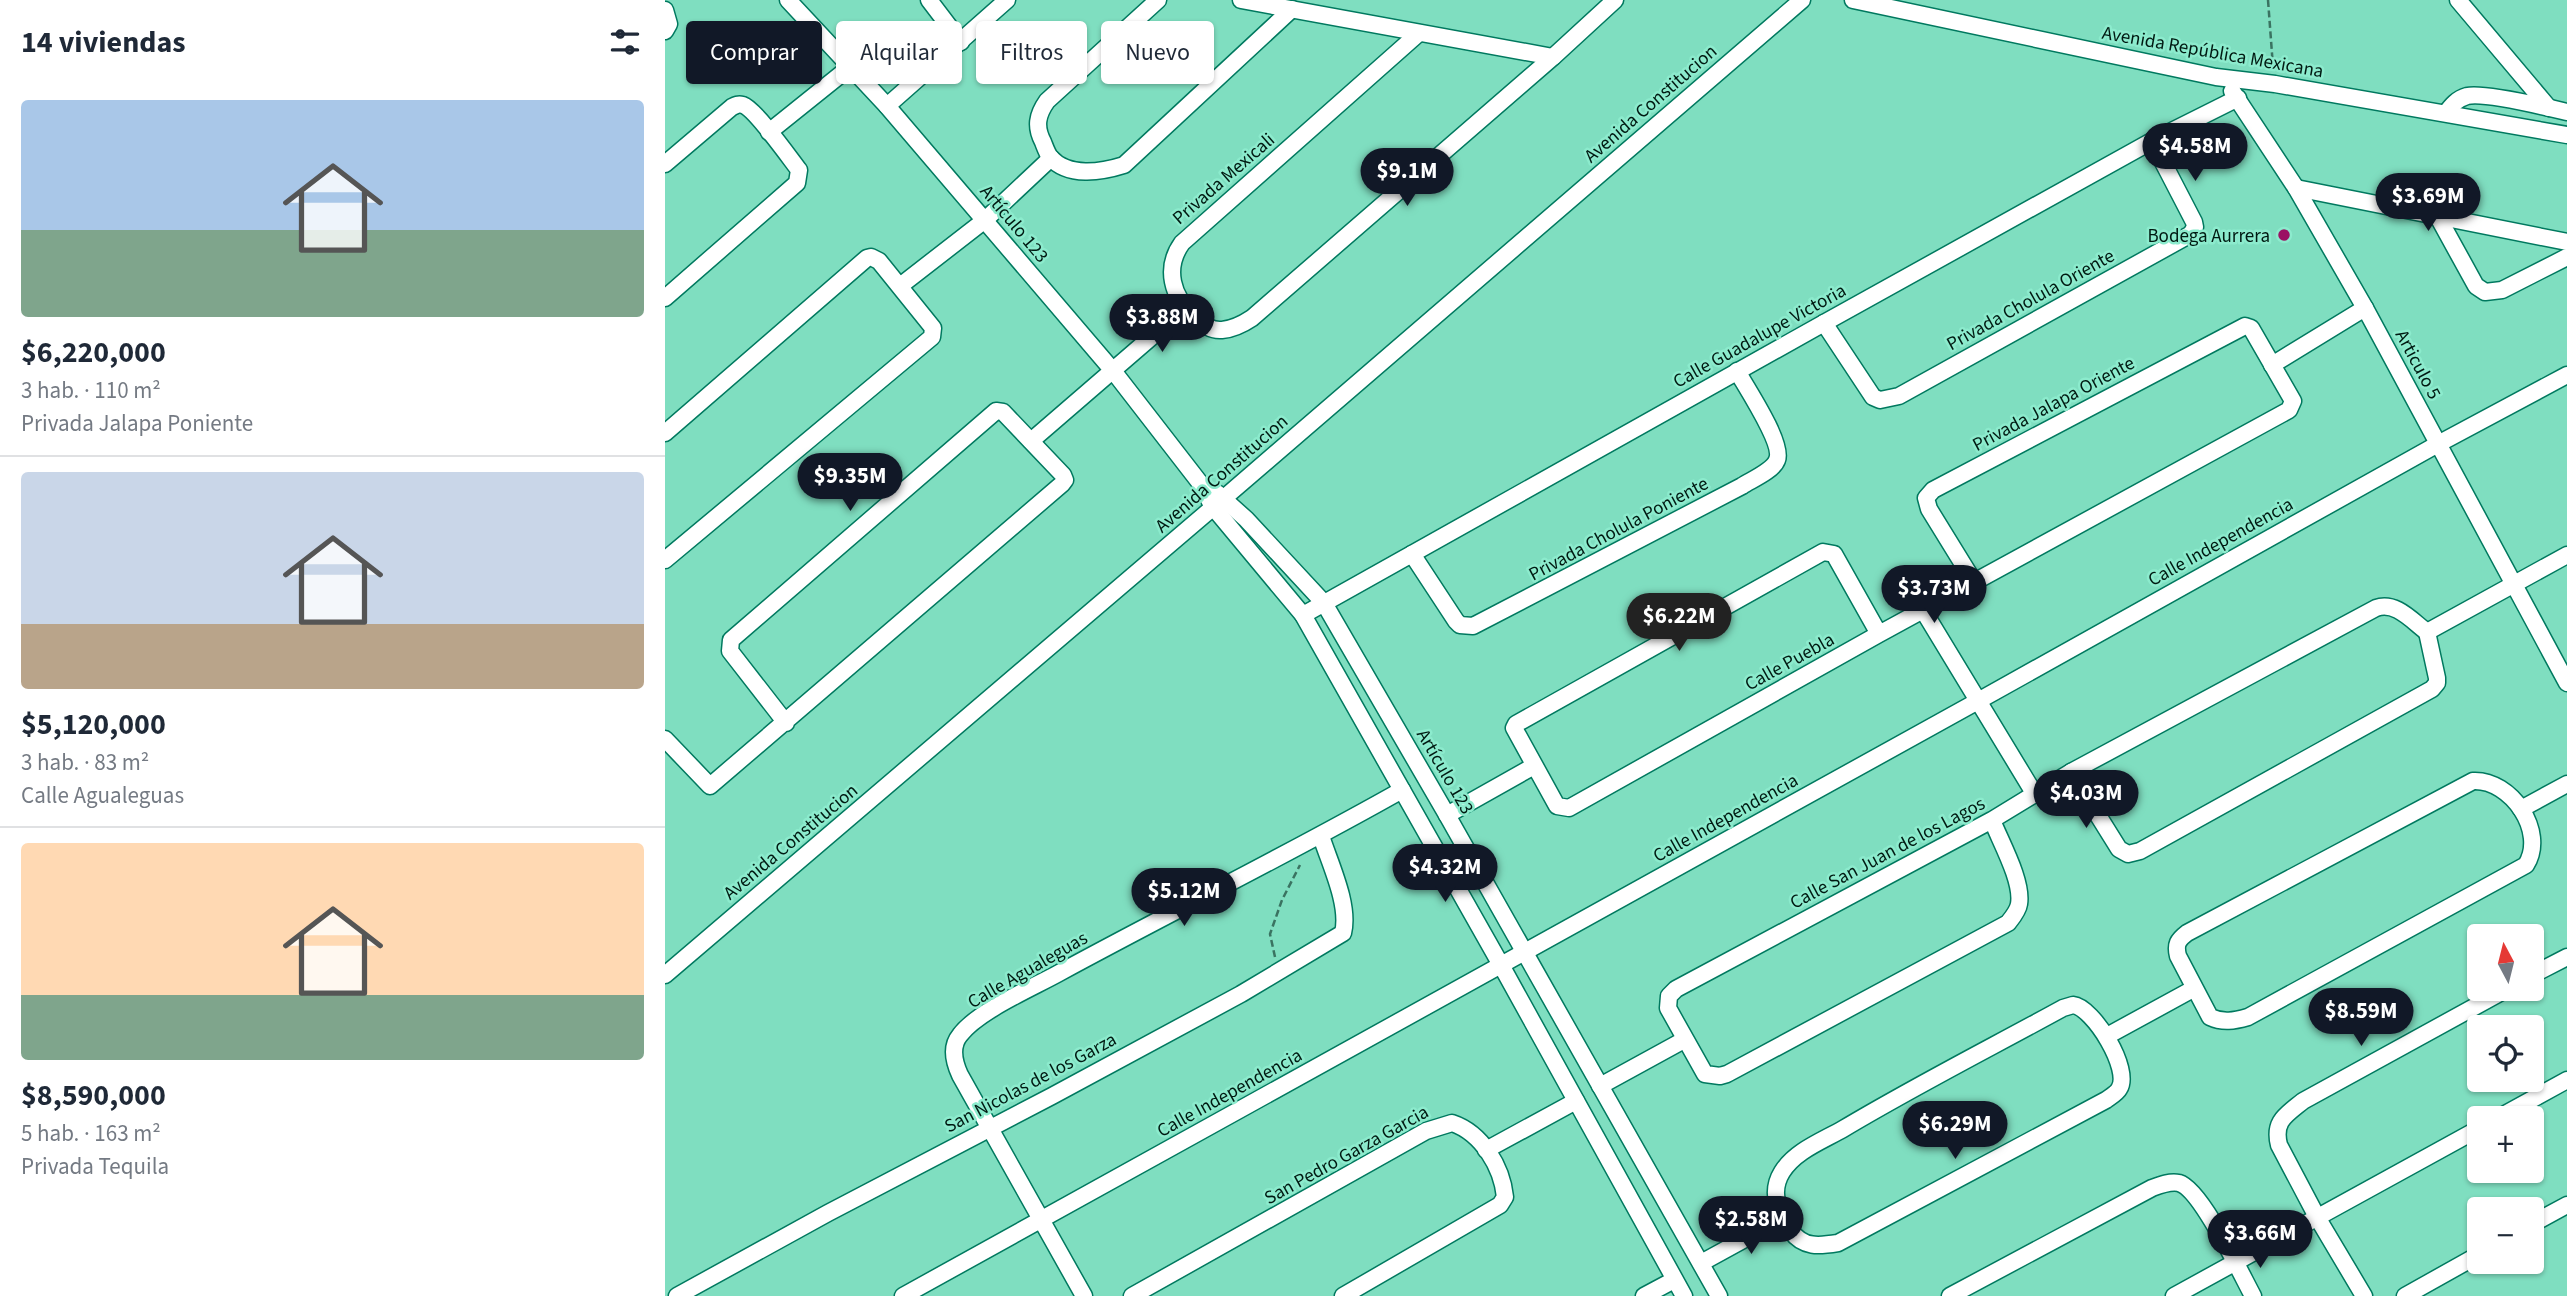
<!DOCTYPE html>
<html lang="es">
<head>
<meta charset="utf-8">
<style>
	:root { --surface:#fff; --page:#f6f6f7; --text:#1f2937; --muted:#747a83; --line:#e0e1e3; --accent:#111827 }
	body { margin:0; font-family:"Source Sans 3",sans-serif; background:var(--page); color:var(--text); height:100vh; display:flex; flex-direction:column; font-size:26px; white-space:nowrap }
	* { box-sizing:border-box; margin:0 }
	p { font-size:23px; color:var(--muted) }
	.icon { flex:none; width:38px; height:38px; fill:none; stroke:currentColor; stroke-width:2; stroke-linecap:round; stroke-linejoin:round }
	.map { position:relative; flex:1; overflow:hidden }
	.side { display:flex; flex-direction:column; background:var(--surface); width:665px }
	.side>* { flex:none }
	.guide { position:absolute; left:21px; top:21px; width:665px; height:63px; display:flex; gap:14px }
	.needle { width:46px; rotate:353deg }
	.buttons { position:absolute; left:1802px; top:924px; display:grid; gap:14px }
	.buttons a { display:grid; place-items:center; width:77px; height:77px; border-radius:7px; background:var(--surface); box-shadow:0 2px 5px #0004; font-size:35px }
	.price { position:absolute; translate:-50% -60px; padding:0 16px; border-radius:24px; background:var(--accent); color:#fff; font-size:23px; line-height:46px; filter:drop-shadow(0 2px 4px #0008) }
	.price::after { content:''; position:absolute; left:50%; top:42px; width:21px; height:16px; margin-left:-10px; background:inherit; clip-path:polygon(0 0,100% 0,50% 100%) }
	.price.on { background:#222; color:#fff }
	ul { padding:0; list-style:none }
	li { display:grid; align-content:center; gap:14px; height:371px; padding:0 21px }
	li+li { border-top:2px solid var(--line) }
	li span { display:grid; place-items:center; height:217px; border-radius:7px; color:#555 }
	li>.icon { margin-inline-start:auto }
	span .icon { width:126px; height:126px; fill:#fffc; stroke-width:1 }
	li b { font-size:30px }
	h2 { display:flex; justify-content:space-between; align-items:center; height:84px; padding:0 21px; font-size:30px }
	.pill { padding:0 24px; border-radius:7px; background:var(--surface); box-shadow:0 2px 5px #0004; font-size:24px; line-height:63px }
	.pill.on { background:var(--accent); color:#fff }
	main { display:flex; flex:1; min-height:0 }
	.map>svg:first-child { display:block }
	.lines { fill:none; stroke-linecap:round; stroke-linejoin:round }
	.minor-casing { stroke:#00795f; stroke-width:19 }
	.path { stroke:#3a7361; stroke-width:2.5; stroke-dasharray:7 3.5; stroke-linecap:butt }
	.minor { stroke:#fff; stroke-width:16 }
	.poi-dot { fill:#9b1263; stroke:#8cebcd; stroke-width:2.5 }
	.labels { text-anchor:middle; stroke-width:5; stroke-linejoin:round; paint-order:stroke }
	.street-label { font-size:19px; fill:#001a12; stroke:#8cebcd }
	.poi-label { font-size:19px; fill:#001a12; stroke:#8cebcd; text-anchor:end }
</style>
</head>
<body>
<main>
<section class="side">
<h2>14 viviendas<svg class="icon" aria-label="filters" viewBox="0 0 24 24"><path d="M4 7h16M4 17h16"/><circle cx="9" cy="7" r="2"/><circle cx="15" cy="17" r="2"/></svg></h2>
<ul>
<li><span style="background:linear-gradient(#a9c7e8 60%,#7fa58c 0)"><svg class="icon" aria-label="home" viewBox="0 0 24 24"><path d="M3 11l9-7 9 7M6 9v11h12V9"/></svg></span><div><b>$6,220,000</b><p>3 hab. · 110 m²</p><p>Privada Jalapa Poniente</p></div></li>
<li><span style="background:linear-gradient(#c9d6e8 70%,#b9a48a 0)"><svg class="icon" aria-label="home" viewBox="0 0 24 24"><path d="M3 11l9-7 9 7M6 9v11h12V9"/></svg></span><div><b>$5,120,000</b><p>3 hab. · 83 m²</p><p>Calle Agualeguas</p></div></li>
<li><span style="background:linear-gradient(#ffd9b3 70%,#7fa58c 0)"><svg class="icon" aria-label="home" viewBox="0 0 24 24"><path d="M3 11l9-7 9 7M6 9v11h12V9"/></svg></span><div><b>$8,590,000</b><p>5 hab. · 163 m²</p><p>Privada Tequila</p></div></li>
</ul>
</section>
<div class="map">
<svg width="1902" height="1296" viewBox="0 0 1902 1296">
	<rect width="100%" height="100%" fill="#7fdec0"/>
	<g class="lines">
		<g class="minor-casing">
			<g id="minor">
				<path d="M123 0 222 106 449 372 535 483 548 507 638 615 836 965 1019 1296"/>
				<path d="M264 0 296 42"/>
				<path d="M493 0 382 101C372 115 370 127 378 142 380 147 382 153 385 157 403 178 437 172 459 165L627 9"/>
				<path d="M576 0 888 57"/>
				<path d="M1188 0 1551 77 1610 84 1902 135"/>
				<path d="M1793 0 1884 108"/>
				<path d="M0 10 4 24 0 31"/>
				<path d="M754 33 517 243C499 268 507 297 529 316 538 324 545 331 557 330 569 329 578 324 587 318L888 57 950 0"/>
				<path d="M1567 91 1631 188 1700 308 1902 683"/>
				<path d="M222 106 342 0"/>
				<path d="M1781 113C1787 105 1792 99 1802 96 1820 92 1881 107 1902 112"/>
				<path d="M104 132 185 67"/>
				<path d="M0 164 67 107C71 105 73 104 78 105 90 109 124 157 134 170L132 183 0 298"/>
				<path d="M1631 188 1902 242"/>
				<path d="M1773 217 1811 286 1820 292 1837 290 1902 257"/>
				<path d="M235 286 320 220 386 158"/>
				<path d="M1159 323 1208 397 1215 400 1234 396 1526 234 1530 227 1529 222 1487 141"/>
				<path d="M1607 365 1700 308"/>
				<path d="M0 433 202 258 206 257 214 261 268 328 267 337 0 560"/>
				<path d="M366 441 520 308"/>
				<path d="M552 493 581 519 659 603 782 815 1054 1296"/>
				<path d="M747 554 791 621 795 625 808 626 1077 486C1086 480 1108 471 1112 460 1119 444 1081 387 1072 371"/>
				<path d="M1258 610 1369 793"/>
				<path d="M638 615 1159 323 1487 141 1573 98"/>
				<path d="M1762 632 1902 555"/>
				<path d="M1214 634 1169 554 1158 552 851 724 849 728 892 806 904 808 1214 634 1624 410 1628 401 1586 328 1580 326 1268 490 1261 498 1264 509 1309 582"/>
				<path d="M0 739 45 786 397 484 400 480 398 475 338 412 331 411 66 640 65 651 121 723"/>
				<path d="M1406 772 1454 849 1463 854 1475 851 1767 689 1772 683V678L1762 632"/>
				<path d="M1808 781C1846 779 1882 832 1861 865L1583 1017C1569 1021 1558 1023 1545 1017L1513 956C1510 944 1513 940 1522 933Z"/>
				<path d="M1856 809 1902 784"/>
				<path d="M782 815 869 766"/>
				<path d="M1327 820C1335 841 1358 881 1354 904 1353 911 1347 918 1343 923L1062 1074 1055 1076 1040 1074 1003 1008 1004 996 1011 989 1327 820 1406 772 1711 608C1731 601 1747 621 1762 632"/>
				<path d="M0 975 559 498 1137 0"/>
				<path d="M1867 975 1902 957"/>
				<path d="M1408 1005C1428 1007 1467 1070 1454 1089 1452 1093 1445 1097 1441 1100L1173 1243C1154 1246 1138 1248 1126 1231 1114 1212 1104 1193 1117 1172 1130 1151 1157 1141 1178 1129 1250 1086 1325 1048 1398 1008Z"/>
				<path d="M1442 1036 1528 989"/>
				<path d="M935 1086 1019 1040"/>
				<path d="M1833 1118 1902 1080"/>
				<path d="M821 1150 911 1101"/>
				<path d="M1867 1224 1902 1205"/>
				<path d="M1036 1263 1118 1218"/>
				<path d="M12 1296 163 1213 387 1096 576 994 678 933C685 905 665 864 656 836"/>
				<path d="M238 1296 1313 701 1773 444 1902 375"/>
				<path d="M419 1296 295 1075C289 1062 285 1047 295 1035 313 1011 367 988 394 973 508 911 624 854 737 790"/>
				<path d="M467 1296 761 1131 787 1123C817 1133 837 1167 840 1197L835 1205 678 1296"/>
				<path d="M979 1296 1009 1280"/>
				<path d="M1285 1296 1487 1188C1495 1185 1505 1181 1514 1183 1536 1189 1576 1274 1588 1296"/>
				<path d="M1509 1296 1815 1128"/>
				<path d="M1699 1296 1652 1217 1614 1145C1608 1121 1621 1115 1638 1101L1842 989"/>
				<path d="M1740 1296 1815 1254"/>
			</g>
		</g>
		<g class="path">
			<path d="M1603 0 1608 67"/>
			<path d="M610 957 605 934 617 900 635 865"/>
		</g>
		<use href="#minor" class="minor"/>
	</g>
	<circle class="poi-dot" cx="1619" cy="235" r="7"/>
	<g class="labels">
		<g class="street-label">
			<text transform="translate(1548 51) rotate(10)" y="7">Avenida República Mexicana</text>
			<text transform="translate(985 103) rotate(-41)" y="7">Avenida Constitucion</text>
			<text transform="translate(558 178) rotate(-41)" y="7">Privada Mexicali</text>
			<text transform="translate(350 223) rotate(50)" y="7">Artículo 123</text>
			<text transform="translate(1365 299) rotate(-29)" y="7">Privada Cholula Oriente</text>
			<text transform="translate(1094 335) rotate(-29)" y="7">Calle Guadalupe Victoria</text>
			<text transform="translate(1754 364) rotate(62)" y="7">Articulo 5</text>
			<text transform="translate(1388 403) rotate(-28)" y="7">Privada Jalapa Oriente</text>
			<text transform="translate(556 473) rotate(-41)" y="7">Avenida Constitucion</text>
			<text transform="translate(953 528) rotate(-28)" y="7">Privada Cholula Poniente</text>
			<text transform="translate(1555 541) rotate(-29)" y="7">Calle Independencia</text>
			<text transform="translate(1124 661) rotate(-29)" y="7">Calle Puebla</text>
			<text transform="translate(781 771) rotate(60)" y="7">Artículo 123</text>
			<text transform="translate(1060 817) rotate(-29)" y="7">Calle Independencia</text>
			<text transform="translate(125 841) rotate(-40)" y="7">Avenida Constitucion</text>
			<text transform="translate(1222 852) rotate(-28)" y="7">Calle San Juan de los Lagos</text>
			<text transform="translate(362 969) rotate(-30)" y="7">Calle Agualeguas</text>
			<text transform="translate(365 1082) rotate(-28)" y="7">San Nicolas de los Garza</text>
			<text transform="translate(564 1092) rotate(-29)" y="7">Calle Independencia</text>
			<text transform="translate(681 1154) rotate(-29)" y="7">San Pedro Garza Garcia</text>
		</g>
		<g class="poi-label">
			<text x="1605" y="242">Bodega Aurrera</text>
		</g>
	</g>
</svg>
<div class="buttons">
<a><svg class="needle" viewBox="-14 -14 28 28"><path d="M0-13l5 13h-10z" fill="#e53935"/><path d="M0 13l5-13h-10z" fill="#747a83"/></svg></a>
<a><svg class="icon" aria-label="locate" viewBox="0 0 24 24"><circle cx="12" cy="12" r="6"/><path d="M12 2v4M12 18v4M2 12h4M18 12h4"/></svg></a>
<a>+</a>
<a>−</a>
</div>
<b class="price" style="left:1530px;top:183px">$4.58M</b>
<b class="price" style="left:742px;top:208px">$9.1M</b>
<b class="price" style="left:1763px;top:233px">$3.69M</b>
<b class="price" style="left:497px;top:354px">$3.88M</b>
<b class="price" style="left:185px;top:513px">$9.35M</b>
<b class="price" style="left:1269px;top:625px">$3.73M</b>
<b class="price on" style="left:1014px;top:653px">$6.22M</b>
<b class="price" style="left:1421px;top:830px">$4.03M</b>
<b class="price" style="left:780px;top:904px">$4.32M</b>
<b class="price" style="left:519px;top:928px">$5.12M</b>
<b class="price" style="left:1696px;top:1048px">$8.59M</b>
<b class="price" style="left:1290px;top:1161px">$6.29M</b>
<b class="price" style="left:1086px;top:1256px">$2.58M</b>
<b class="price" style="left:1595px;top:1270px">$3.66M</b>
<div class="guide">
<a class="pill on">Comprar</a>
<a class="pill">Alquilar</a>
<a class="pill">Filtros</a>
<a class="pill">Nuevo</a>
</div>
</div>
</main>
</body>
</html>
